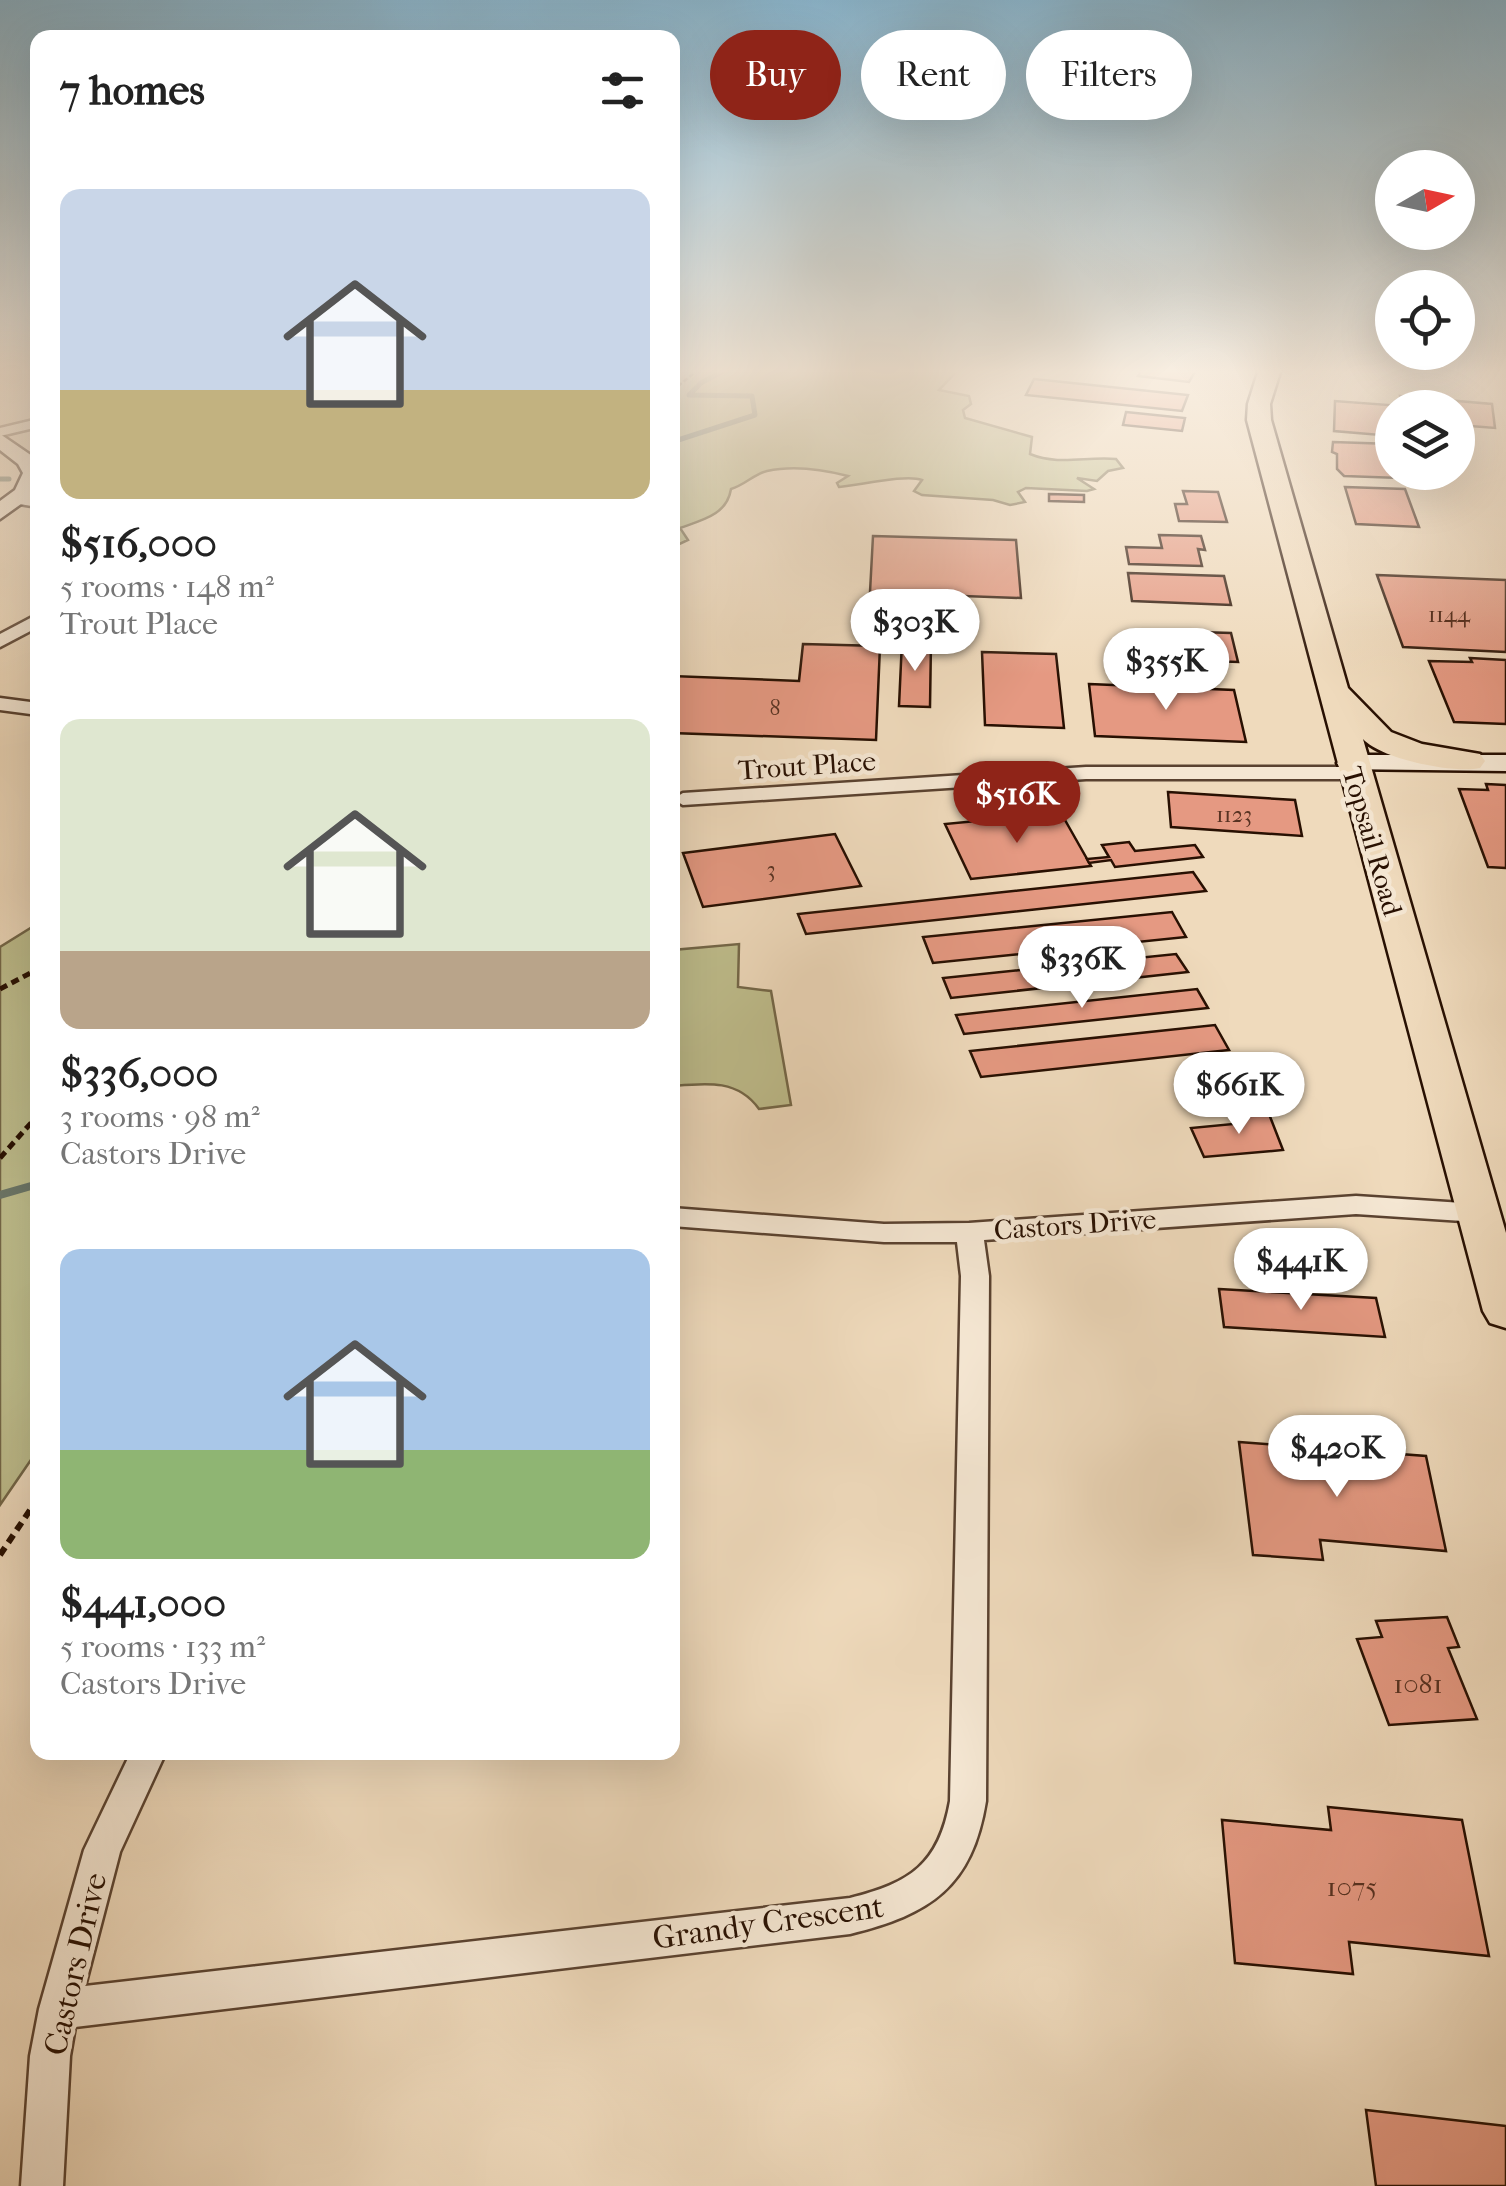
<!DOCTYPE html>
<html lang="en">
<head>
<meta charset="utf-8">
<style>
	:root { --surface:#fff; --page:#f2f2f2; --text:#222; --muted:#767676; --accent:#8f2418 }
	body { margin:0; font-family:"IM FELL French Canon",serif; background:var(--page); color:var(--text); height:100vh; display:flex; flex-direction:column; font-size:38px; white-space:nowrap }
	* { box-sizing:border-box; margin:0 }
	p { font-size:32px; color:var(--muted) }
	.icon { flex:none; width:55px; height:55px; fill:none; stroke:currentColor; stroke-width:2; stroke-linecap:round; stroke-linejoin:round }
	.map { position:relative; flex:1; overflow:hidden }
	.drawer { position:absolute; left:30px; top:30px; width:650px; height:1730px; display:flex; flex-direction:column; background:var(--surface); border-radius:20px; box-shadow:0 10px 40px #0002 }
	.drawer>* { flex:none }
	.banner { position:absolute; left:710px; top:30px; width:645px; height:90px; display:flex; gap:20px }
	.needle { width:65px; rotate:81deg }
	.fabs { position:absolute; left:1375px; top:150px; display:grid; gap:20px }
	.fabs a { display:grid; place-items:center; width:100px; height:100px; border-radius:50%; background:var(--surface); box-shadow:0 10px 40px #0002; font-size:50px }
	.price { position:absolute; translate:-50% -85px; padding:0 22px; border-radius:35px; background:#fff; color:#222; font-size:32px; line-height:65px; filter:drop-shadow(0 2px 5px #0008) }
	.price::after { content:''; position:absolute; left:50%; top:60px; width:30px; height:22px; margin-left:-15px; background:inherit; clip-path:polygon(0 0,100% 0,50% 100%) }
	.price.selected { background:var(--accent); color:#fff }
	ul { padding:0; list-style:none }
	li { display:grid; align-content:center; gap:20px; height:530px; padding:0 30px }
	li span { display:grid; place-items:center; height:310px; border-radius:20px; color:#555 }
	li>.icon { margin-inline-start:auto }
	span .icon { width:180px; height:180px; fill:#fffc; stroke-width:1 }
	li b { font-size:42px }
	h2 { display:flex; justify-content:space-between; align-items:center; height:120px; padding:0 30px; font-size:42px }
	.pill { padding:0 35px; border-radius:45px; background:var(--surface); box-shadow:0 10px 40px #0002; font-size:35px; line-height:90px }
	.pill.selected { background:var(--accent); color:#fff }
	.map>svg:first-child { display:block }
	.green { fill:#bfbe8d; stroke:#746748; stroke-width:2.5 }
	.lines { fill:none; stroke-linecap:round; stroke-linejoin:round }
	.stream-far1 { stroke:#6c7769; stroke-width:5 }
	.stream { stroke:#6c7769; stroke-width:8 }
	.building { fill:#e59982; stroke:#281002; stroke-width:2.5 }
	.street-casing { stroke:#5a4230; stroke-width:5 }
	.secondary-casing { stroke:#281002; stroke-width:5 }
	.primary-casing { stroke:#281002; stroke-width:5 }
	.path-far2 { stroke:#281002; stroke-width:2.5; stroke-dasharray:5 2.5; stroke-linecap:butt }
	.path-far1 { stroke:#281002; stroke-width:5; stroke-dasharray:8 5; stroke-linecap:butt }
	.path { stroke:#281002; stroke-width:6; stroke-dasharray:9 6; stroke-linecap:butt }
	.street { fill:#f5e7d3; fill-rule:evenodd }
	.secondary { fill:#f5e7d3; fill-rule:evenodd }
	.primary { fill:#efdabc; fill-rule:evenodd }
	.labels { text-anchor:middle; stroke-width:9; stroke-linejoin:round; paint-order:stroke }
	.number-label { font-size:22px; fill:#573222 }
	.street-label { font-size:28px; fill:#281002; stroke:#f5e7d3 }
	.near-number-label { font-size:28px; fill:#573222 }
	.near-street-label { font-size:32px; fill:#281002; stroke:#f5e7d3 }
</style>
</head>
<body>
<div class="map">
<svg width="1506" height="2186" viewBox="0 0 1506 2186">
	<rect width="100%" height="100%" fill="#efdabc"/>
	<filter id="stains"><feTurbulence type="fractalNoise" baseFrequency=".002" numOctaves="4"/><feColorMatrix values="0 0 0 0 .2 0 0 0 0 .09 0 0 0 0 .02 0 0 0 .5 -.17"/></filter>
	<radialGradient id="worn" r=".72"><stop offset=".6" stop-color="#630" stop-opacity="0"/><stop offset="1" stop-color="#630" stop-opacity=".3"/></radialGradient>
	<g class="green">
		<path d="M673 369H959L939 390 969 396 971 404 963 410 965 418 1032 437 1030 454C1059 466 1087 456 1116 459L1123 468 1108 471 1097 481 1077 478 1094 489 1087 491 1026 488 1018 492 1025 502 1010 505 993 500 922 495 914 491 922 480C906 474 861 485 839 487L837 483 848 476C821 469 794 465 767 471 754 474 745 485 731 489 727 515 702 520 680 528L688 540 673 547Z"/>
		<path d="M37 924V1451L0 1505V947Z"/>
		<path d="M739 944 738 987 771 991 791 1105 759 1109C738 1079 706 1083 673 1086V950Z"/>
	</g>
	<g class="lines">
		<g class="stream-far1">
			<path d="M672 442 755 415 752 396 689 395 701 383 727 369"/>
			<path d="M0 479H9"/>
		</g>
		<path class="stream" d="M0 1195 38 1184"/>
	</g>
	<g class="building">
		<path d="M1142 369H1190L1196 370 1189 382 1138 376Z"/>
		<path d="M1034 379 1188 395 1182 411 1026 395Z"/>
		<path d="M1400 396 1492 404 1495 428 1458 425V408H1392V436L1334 431 1335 401 1401 406Z"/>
		<path d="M1126 412 1185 418 1182 431 1123 425Z"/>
		<path d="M1333 442 1392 444V472H1425L1428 479 1344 476 1337 469V454L1332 452Z"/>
		<path d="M1345 487 1405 489 1419 527 1356 524Z"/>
		<path d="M1183 491 1218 492 1227 522 1179 521 1175 504H1187Z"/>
		<path d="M1049 494 1084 495V502L1049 501Z"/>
		<path d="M1159 535 1201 536 1205 550 1198 549 1202 566 1129 564 1126 547 1162 548Z"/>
		<path d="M873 536 1016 540 1021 598 964 596 965 604 934 603 935 594 870 592Z"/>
		<path d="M1128 573 1224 576 1231 605 1132 601Z"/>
		<path d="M1377 575 1506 580V652L1403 647Z"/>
		<path d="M1165 631 1231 633 1238 662 1210 661 1206 646 1168 644Z"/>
		<path d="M902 641 931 642 930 707 899 706Z"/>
		<path d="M803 644 880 646 876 740 672 733V676L799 681Z"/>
		<path d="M982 652 1056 654 1064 728 985 725Z"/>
		<path d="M1470 658 1506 660V724L1454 722 1429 661 1472 662Z"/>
		<path d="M1089 684 1234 690 1246 742 1095 736Z"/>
		<path d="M1486 784 1506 785V868L1488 867 1459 789 1488 790Z"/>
		<path d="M1168 792 1295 800 1302 836 1171 827Z"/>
		<path d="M1061 813 1091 866 971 879 945 824Z"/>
		<path d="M835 834 861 886 703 907 683 853Z"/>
		<path d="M1129 842 1135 851 1195 845 1203 857 1115 867 1111 860 1089 863 1087 859 1109 857 1102 845Z"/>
		<path d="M1193 872 1206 891 806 934 798 914Z"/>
		<path d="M1172 912 1186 937 933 963 923 937Z"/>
		<path d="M1176 954 1188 972 951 998 943 978Z"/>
		<path d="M1197 989 1208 1008 964 1034 956 1015Z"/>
		<path d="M1215 1025 1229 1050 981 1077 970 1051Z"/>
		<path d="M1269 1114 1283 1150 1204 1157 1191 1128 1244 1123 1241 1116Z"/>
		<path d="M1219 1289 1376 1298 1385 1337 1224 1327Z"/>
		<path d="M1239 1442 1426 1456 1446 1551 1320 1540 1323 1560 1253 1555Z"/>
		<path d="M1447 1617 1459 1647 1448 1648 1477 1719 1389 1725 1357 1639 1382 1637 1376 1621Z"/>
		<path d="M1328 1807 1462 1820 1489 1956 1349 1942 1353 1974 1235 1963 1222 1820 1331 1830Z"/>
		<path d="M1366 2110 1506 2126V2186H1376Z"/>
	</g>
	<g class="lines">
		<g class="street-casing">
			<g id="street">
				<path d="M38 419V427L0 436V428Z"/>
				<path d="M19 495 38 497V507L13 503V497Z"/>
				<path d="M38 614V627L0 647V634Z"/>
				<path d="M0 698 38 703V715L0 710Z"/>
				<path d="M1086 767H1354L1364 773 1354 779H1086L683 805 673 799 683 793Z"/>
				<path d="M1356 1196 1478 1204 1487 1206 1491 1213 1487 1220 1478 1222 1356 1214 984 1240 989 1276 986 1801C972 1887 931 1914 850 1934L75 2027 70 2056 63 2186H21L30 2056 39 2009 84 1850 131 1752H166L120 1852 85 1986 850 1898C910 1883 939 1864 950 1801L961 1276 957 1242H884L672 1226V1208L884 1224 969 1223Z"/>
			</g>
		</g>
		<g class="secondary-casing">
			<g id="secondary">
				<path d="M0 434 38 460 35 494 0 519V501L15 490 23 473 18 464 0 450Z"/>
				<path d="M1351 755H1506V771L1341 769 1337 763Z"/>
			</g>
		</g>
		<g class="primary-casing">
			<path id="primary" d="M1259 369H1281L1270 404 1271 420 1348 688 1391 732 1422 744 1480 754 1485 761 1480 768C1455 774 1381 759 1363 739L1506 1233V1328L1490 1323 1483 1311 1247 420 1248 404Z"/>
		</g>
		<g class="path-far2">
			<path d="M0 370H38"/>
			<path d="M672 391 699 369"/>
		</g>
		<g class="path-far1">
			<path d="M0 989 38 969"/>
			<path d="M0 1158 38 1115"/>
		</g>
		<path class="path" d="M0 1555 38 1498"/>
		<use href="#street" class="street"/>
		<use href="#secondary" class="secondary"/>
		<use href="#primary" class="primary"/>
	</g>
	<linearGradient id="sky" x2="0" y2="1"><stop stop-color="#89b7d1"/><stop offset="0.55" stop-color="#f8eee1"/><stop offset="1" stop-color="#f8eee1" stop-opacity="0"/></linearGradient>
	<rect width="1506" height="675" fill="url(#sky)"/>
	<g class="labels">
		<g class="number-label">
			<text x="1449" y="622">1144</text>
			<text x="775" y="715">8</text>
			<text x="1234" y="822">1123</text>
			<text x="771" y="877">3</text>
		</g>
		<g class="street-label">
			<text transform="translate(807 765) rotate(-4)" y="10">Trout Place</text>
			<text transform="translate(1373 841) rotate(74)" y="10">Topsail Road</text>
			<text transform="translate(1075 1224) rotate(-4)" y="10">Castors Drive</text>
		</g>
		<g class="near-number-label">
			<text x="1418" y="1693">1081</text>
			<text x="1352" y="1896">1075</text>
		</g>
		<g class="near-street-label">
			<text transform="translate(768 1922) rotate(-8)" y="11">Grandy Crescent</text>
			<text transform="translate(75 1964) rotate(-77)" y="11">Castors Drive</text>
		</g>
	</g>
	<rect width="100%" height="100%" filter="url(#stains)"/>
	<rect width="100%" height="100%" fill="url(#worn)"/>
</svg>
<div class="fabs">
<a><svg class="needle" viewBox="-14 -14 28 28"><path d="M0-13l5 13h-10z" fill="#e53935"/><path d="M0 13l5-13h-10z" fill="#767676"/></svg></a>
<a><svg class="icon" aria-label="locate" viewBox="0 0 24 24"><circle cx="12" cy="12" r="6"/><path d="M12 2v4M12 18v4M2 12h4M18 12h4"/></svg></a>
<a><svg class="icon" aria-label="layers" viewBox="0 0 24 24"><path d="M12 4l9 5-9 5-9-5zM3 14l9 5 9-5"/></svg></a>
</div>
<b class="price" style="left:915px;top:674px">$303K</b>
<b class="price" style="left:1166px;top:713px">$355K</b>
<b class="price selected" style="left:1017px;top:846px">$516K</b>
<b class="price" style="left:1082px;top:1011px">$336K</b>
<b class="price" style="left:1239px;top:1137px">$661K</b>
<b class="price" style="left:1301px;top:1313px">$441K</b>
<b class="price" style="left:1337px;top:1500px">$420K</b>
<div class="banner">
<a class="pill selected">Buy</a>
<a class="pill">Rent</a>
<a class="pill">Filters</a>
</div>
<section class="drawer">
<h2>7 homes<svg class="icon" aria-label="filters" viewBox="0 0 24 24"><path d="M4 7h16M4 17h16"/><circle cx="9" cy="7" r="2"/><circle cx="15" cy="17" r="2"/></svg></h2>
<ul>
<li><span style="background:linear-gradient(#c9d6e8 65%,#c2b280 0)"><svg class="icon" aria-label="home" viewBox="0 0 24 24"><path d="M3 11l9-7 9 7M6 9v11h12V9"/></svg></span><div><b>$516,000</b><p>5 rooms · 148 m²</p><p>Trout Place</p></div></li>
<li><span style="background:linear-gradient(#dfe7d0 75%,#b9a48a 0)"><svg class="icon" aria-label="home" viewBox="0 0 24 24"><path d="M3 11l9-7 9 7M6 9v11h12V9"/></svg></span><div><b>$336,000</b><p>3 rooms · 98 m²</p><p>Castors Drive</p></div></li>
<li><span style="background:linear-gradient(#a9c7e8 65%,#8fb573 0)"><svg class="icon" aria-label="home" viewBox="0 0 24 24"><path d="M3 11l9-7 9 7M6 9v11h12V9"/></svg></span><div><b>$441,000</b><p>5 rooms · 133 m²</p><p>Castors Drive</p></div></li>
</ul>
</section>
</div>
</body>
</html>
